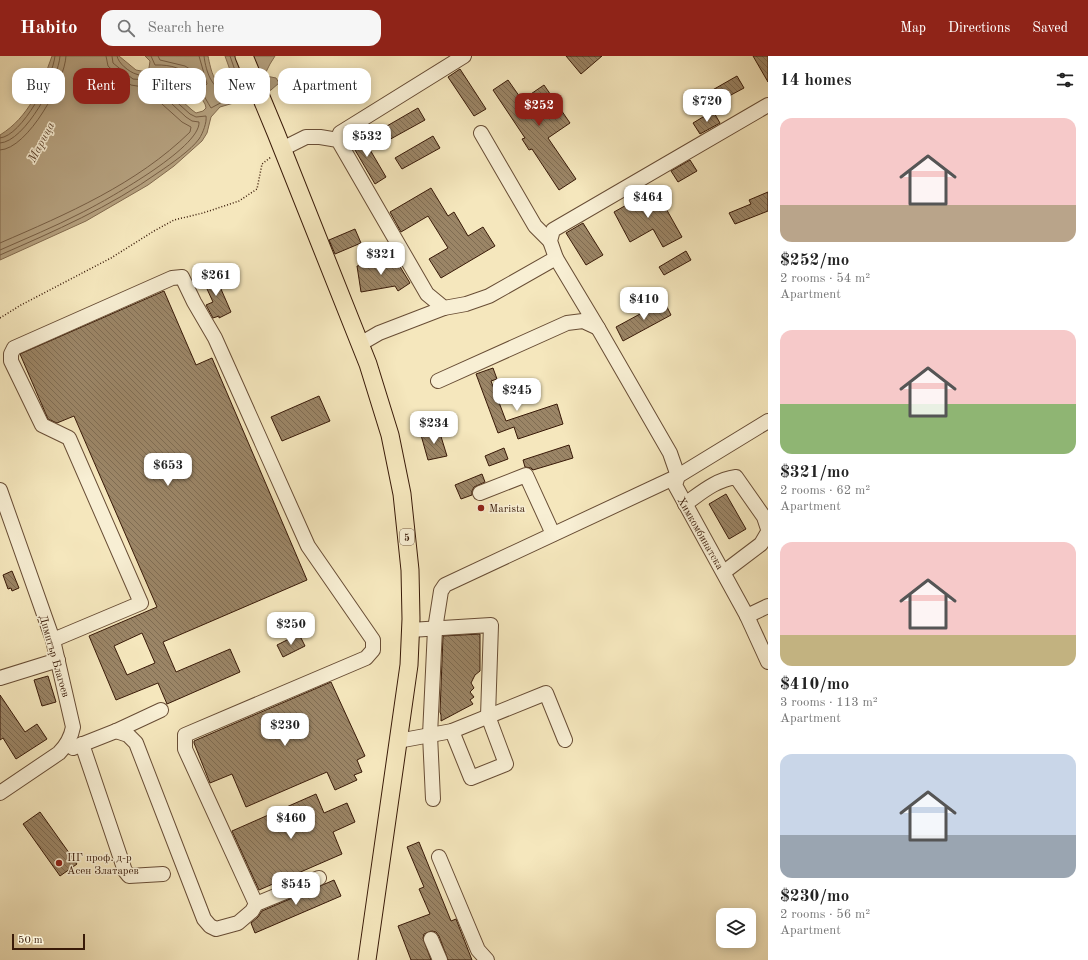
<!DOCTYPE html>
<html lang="en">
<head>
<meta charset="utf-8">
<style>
	:root { --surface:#fff; --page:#f6f6f6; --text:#222; --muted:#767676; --accent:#8f2418 }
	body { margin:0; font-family:"Old Standard TT",serif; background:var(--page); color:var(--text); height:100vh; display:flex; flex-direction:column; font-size:15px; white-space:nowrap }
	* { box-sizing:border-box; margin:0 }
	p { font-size:13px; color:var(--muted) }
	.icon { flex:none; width:22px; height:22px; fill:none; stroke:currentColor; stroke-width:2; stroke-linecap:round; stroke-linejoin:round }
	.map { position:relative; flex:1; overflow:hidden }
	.details { display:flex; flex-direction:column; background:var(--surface); width:320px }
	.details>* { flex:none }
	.guide { position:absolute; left:12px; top:12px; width:380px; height:36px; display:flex; gap:8px }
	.fabs { position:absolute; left:716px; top:852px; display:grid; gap:8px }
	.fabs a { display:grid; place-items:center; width:40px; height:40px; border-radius:8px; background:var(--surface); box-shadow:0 2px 10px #0003; font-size:20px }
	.scale { position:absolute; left:12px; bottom:10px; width:73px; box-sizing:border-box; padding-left:4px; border:2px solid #391a08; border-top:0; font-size:11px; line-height:14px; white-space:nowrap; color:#391a08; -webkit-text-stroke:3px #f8efd4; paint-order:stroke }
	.price { position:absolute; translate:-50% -34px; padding:0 9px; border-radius:8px; background:#fff; color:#222; font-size:13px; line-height:26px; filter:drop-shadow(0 1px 2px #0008) }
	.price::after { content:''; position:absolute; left:50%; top:24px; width:12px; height:9px; margin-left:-6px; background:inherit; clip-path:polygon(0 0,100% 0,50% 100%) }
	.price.active { background:var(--accent); color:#fff }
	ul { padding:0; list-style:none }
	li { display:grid; align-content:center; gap:8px; height:212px; padding:0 12px }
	li span { display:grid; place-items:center; height:124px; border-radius:12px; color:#555 }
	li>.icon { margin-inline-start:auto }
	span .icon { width:72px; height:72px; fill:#fffc; stroke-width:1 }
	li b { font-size:17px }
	h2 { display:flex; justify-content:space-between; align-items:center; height:48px; padding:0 12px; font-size:17px }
	.chip { padding:0 14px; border-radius:12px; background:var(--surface); box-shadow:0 2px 10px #0003; font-size:14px; line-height:36px }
	.chip.active { background:var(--accent); color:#fff }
	header { display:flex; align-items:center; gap:24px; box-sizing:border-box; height:56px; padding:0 20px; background:var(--accent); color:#fff }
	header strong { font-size:19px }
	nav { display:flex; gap:22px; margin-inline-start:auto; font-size:14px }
	.search { width:280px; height:36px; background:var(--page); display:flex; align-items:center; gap:10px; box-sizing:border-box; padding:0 14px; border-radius:12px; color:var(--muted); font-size:15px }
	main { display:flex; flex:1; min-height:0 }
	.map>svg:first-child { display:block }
	.water { fill:#b5a17f; stroke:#836b4f; fill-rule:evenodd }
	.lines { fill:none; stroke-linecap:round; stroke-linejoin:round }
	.shore { stroke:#775e44; stroke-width:1 }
	.building { fill:url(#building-back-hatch); stroke:#391a08; fill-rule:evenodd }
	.minor-casing { stroke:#684d35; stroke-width:16 }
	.major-casing { stroke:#391a08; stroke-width:19 }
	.path { stroke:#391a08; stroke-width:1.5; stroke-dasharray:1 2; stroke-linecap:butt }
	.minor { stroke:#f8efd4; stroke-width:14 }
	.major { stroke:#f5e7bd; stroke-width:17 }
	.poi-dot { fill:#8f2418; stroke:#f8efd4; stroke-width:1.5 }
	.labels { text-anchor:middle; stroke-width:3; stroke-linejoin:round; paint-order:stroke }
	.shield { fill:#f8efd4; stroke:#725a45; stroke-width:1 }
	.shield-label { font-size:10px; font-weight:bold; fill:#391a08 }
	.poi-label { font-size:11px; fill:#391a08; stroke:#f8efd4; text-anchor:start }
	.street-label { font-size:11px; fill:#391a08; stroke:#f8efd4 }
	.water-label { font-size:12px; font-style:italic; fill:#644932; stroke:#f8efd4 }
</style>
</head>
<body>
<header>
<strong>Habito</strong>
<div class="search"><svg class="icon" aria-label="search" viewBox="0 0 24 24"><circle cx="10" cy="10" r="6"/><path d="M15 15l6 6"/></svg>Search here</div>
<nav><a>Map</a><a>Directions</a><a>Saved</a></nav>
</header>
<main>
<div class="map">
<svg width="768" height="904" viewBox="0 0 768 904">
	<defs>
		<pattern id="building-back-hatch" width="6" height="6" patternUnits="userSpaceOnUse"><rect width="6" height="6" fill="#9b8566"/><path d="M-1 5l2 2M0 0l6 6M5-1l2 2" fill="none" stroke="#7f6c52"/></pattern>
	</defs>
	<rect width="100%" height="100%" fill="#f5e7bd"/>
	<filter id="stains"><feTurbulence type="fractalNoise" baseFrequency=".005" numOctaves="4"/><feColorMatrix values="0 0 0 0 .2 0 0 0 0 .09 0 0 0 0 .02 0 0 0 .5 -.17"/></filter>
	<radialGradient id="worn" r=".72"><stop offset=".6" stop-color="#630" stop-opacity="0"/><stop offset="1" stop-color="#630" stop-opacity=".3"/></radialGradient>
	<path class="water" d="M52 0H119L136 14 141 15H145L149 12 150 5 145 0H208C211 14 214 33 232 33L235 31V28L225 0H275L270 8 265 18 266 20 276 22 279 27 271 34 244 45 237 46 220 51 211 61 207 77 202 85 174 110 148 129 86 165 0 204V79C29 61 41 31 52 0ZM161 13C190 19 190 25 205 48L206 52 203 55 196 57 192 54 155 21 154 18C156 14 157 14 161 13Z"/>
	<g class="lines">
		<g class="shore">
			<path d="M151 0 155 9C190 8 196 27 211 52L226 44 243 41 250 39"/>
			<path d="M158 0 160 4 185 10 193 15 205 30 207 28 199 0"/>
			<path d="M204 0C206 17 213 37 232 37L238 34 239 29 238 23 230 0"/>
			<path d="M0 82C22 80 53 21 55 0"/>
			<path d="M0 87C25 86 59 22 60 0"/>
			<path d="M0 94C28 93 65 25 66 0"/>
			<path d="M0 187C67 158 137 128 190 76L191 71 182 66 143 31 131 29 120 21 108 10 106 0"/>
			<path d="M0 194C27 182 54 171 81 157 103 146 201 92 199 66L192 65 186 61 146 24 133 23 124 16 113 7 112 0"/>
			<path d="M0 199C55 175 110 151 159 116 171 108 191 94 199 83 203 77 207 66 206 60L196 61 190 58 152 24 149 19C145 19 140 20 136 18 129 16 118 7 117 0"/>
		</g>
	</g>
	<g class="building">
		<path d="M566 0H602L581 18Z"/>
		<path d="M753 0H768V26Z"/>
		<path d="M460 13 486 53 474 60 448 21Z"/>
		<path d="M737 20 744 32 716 47 709 36Z"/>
		<path d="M508 24 522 44 544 29 570 67 548 82 576 123 559 134 532 93 529 94 522 83 525 82 493 34Z"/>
		<path d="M418 52 425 64 387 85 380 74Z"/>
		<path d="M713 55 720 67 700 78 693 67Z"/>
		<path d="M359 75 386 121 375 128 348 82Z"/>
		<path d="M433 80 440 92 402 113 395 102Z"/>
		<path d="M690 104 697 115 678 126 671 115Z"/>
		<path d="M431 132 448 160 454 156 468 180 483 171 495 190 441 222 429 203 448 192 428 160 401 176 390 156Z"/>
		<path d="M655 133 682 181 663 191 653 173 630 186 614 156Z"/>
		<path d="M768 136V155L735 168 729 157 751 148 749 144Z"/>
		<path d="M583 167 603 199 586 209 566 177Z"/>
		<path d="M355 173 361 187 335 198 329 184Z"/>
		<path d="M686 195 691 204 664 219 659 211Z"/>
		<path d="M394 204 395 212 399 209 410 227 398 235 395 230 361 236 357 210Z"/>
		<path d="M214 217 231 256 219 262V260L213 262 206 249 213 246 202 222Z"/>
		<path d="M164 235 196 309 212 302 307 524 163 586 176 616 230 593 240 616 167 648 158 627 116 644 89 580 157 551 74 360 57 367 48 363 20 298ZM142 577 155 607 127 619 114 590Z"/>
		<path d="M664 245 671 259 623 285 616 271Z"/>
		<path d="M493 312 497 323 491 325 506 365 557 348 563 368 518 383 514 371 498 377 476 318Z"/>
		<path d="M319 340 330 365 282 385 271 361Z"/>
		<path d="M439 374 447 400 428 404 421 379Z"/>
		<path d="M569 389 573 402 533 414 531 412 525 411 523 404Z"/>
		<path d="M504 392 508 403 489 410 485 400Z"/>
		<path d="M482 418 485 426 474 431 472 435V439L461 443 455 429Z"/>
		<path d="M726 438 746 473 729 483 709 448Z"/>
		<path d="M12 515 19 532 12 535 11 532 8 533 3 519Z"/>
		<path d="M299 578 305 590 283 601 277 589Z"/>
		<path d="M480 578V615L475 619 471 627 474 632 470 636 474 641 470 644 473 648 441 665V659L440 656 443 580Z"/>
		<path d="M48 620 56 646 42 650 34 624Z"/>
		<path d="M331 626 365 700 357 704 362 716 354 719 357 724 335 734 327 716 246 751 232 718 210 727 194 687V685Z"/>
		<path d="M0 639 25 676 37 668 47 683 16 703 3 682 0 684Z"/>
		<path d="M316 738 324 757 347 747 355 766 333 776 342 798 259 834 232 775Z"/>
		<path d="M40 756 77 808 60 820 23 768Z"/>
		<path d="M419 786 451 865 456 863 472 904H448L439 880 436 876 432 875 424 878 423 882 431 904H411L398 870 430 858 419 833 424 831 407 791Z"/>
		<path d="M334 824 341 840 255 877 251 867 258 861 262 855Z"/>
	</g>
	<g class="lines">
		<g class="minor-casing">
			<g id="minor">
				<path d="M481 77 535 170 550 185"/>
				<path d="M338 84 340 77 464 0"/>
				<path d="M282 93 306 81H320L338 84 427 238 444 252 466 248 489 240 556 202"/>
				<path d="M360 288 379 277 444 252"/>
				<path d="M438 325 567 267 583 265 598 272"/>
				<path d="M768 365 678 420 675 429 747 560 768 606"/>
				<path d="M0 434 53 584 73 671C71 682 67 689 59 697L0 737"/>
				<path d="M480 437 526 419 553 478"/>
				<path d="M685 448C701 437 715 424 736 421L764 461 768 473"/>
				<path d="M724 516 761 488 768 476"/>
				<path d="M747 560 768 550"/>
				<path d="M410 574 491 569 488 660 506 708 471 722 452 675"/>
				<path d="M53 584 141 547 69 382 42 369 11 305V298L14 292 172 222 182 221 194 246 215 282 308 490 373 584V594L366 602 185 679V693L256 848"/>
				<path d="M0 622 58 604"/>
				<path d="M116 675 128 679 136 687 204 863 210 870 216 873 238 867 252 855 256 848 319 822"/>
				<path d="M398 685 452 675 546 637 565 684"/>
				<path d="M82 688 125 815 129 820 163 818"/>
				<path d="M73 692 116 675 161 654"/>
				<path d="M433 743 430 679 435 573 441 535 445 529 678 420 670 397 598 272 556 202 550 185 553 174 768 49"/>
				<path d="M439 801 478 894 487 904"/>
				<path d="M431 883 440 904"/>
			</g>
		</g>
		<g class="major-casing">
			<path id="major" d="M244 0 276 77 368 308 390 379 402 438 410 514 411 563 409 609 367 904"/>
		</g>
		<path class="path" d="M0 262 21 249 111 202 154 175 174 164 203 157 239 145 257 133 262 108 271 101"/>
		<use href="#minor" class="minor"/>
		<use href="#major" class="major"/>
	</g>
	<g class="poi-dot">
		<circle cx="481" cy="452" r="4"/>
		<circle cx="59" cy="807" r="4"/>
	</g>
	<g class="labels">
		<rect class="shield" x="400" y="473" width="14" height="16" rx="3"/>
		<g class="shield-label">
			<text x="407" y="485">5</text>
		</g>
		<g class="poi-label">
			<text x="489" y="456">Marista</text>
			<text x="67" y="805">ПГ проф. д-р<tspan x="67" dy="13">Асен Златарев</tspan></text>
		</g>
		<g class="street-label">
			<text transform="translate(701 477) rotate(60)" y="4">Химкомбинатска</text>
			<text transform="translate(55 600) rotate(74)" y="4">Димитър Благоев</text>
		</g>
		<g class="water-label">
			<text transform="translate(41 86) rotate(-62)" y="4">Марица</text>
		</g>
	</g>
	<rect width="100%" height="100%" filter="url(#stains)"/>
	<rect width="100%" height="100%" fill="url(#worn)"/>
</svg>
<div class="fabs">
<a><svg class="icon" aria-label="layers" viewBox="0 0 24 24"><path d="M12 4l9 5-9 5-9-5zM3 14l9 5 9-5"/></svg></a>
</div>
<div class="scale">50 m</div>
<b class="price" style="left:707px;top:67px">$720</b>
<b class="price active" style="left:539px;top:71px">$252</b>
<b class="price" style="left:367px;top:102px">$532</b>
<b class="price" style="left:648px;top:163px">$464</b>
<b class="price" style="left:381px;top:220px">$321</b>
<b class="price" style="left:216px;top:241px">$261</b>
<b class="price" style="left:644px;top:265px">$410</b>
<b class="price" style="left:517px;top:356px">$245</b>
<b class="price" style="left:434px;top:389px">$234</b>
<b class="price" style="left:168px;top:431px">$653</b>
<b class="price" style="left:291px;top:590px">$250</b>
<b class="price" style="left:285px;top:691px">$230</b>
<b class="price" style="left:291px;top:784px">$460</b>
<b class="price" style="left:296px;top:850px">$545</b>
<div class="guide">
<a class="chip">Buy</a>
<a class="chip active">Rent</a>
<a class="chip">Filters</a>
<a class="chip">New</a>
<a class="chip">Apartment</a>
</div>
</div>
<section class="details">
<h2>14 homes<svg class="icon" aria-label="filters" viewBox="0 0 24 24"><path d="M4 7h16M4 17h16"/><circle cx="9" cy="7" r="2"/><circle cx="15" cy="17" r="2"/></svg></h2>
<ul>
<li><span style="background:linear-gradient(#f6c9c9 70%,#b9a48a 0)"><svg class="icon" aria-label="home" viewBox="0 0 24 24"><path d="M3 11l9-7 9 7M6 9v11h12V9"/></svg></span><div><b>$252/mo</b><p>2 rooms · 54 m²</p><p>Apartment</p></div></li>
<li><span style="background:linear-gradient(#f6c9c9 60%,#8fb573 0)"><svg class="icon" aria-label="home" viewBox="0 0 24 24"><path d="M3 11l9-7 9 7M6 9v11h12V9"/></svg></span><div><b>$321/mo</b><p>2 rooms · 62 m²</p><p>Apartment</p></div></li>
<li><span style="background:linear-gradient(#f6c9c9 75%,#c2b280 0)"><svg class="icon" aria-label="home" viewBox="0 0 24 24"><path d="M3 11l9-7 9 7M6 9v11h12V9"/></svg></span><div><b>$410/mo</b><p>3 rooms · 113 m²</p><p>Apartment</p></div></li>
<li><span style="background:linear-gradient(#c9d6e8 65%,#9aa5b1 0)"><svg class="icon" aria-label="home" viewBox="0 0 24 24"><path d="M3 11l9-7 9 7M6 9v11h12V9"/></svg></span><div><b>$230/mo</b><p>2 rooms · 56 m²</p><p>Apartment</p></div></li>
</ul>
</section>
</main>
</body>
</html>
